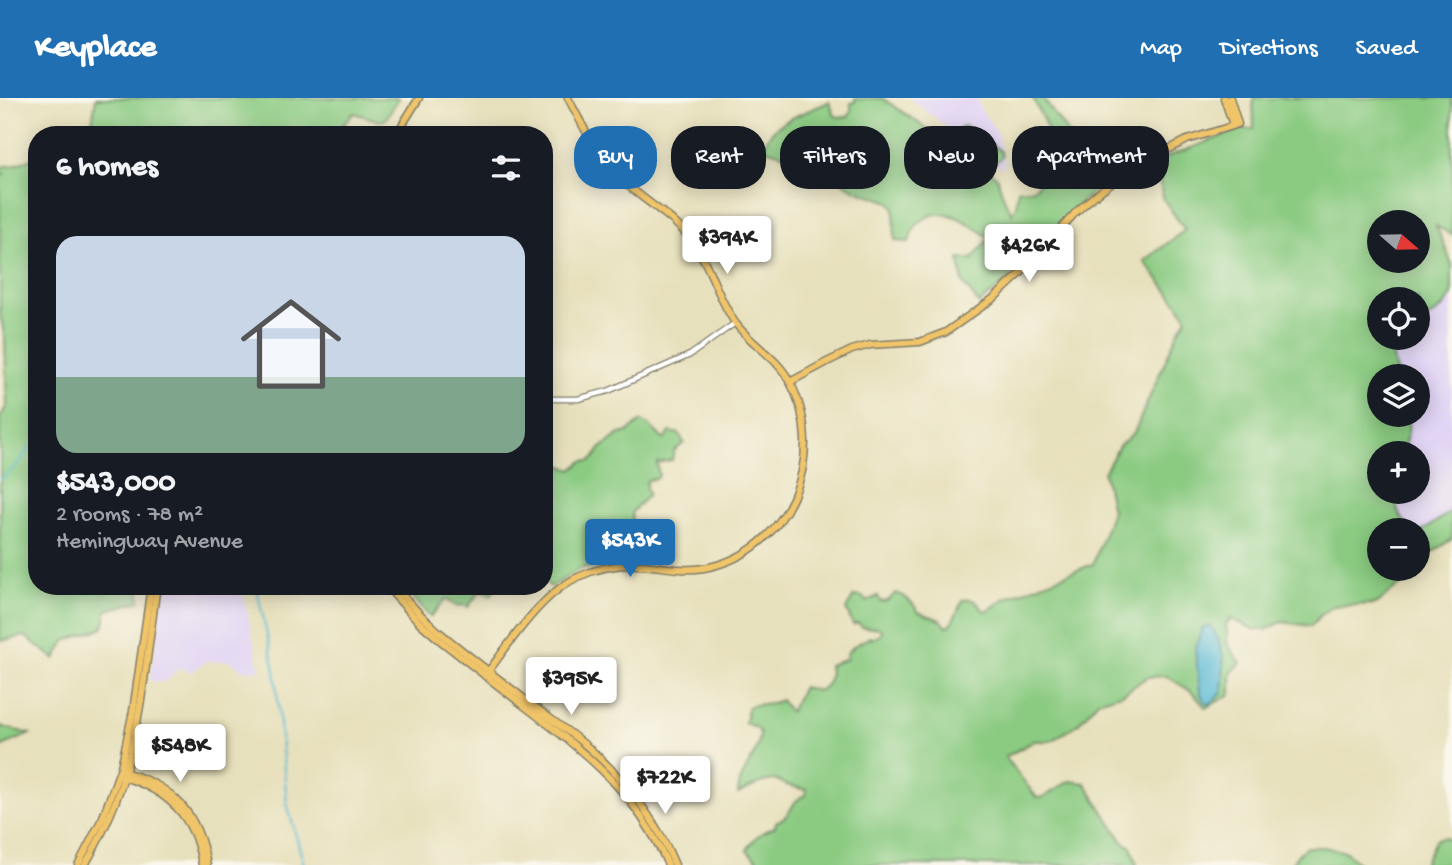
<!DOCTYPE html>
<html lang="en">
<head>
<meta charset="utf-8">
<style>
	:root { --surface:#171b24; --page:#242831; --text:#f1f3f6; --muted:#9ea1a6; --line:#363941; --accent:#1f6fb2 }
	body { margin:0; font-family:"Gochi Hand",sans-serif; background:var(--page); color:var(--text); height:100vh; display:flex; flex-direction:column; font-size:26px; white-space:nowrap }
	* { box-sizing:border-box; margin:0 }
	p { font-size:23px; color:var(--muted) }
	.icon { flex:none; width:38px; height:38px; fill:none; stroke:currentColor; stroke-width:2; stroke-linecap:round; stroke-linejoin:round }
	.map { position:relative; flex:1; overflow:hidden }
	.side { position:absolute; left:28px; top:28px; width:525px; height:469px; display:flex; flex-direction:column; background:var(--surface); border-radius:28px; box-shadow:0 4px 18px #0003 }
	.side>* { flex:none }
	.banner { position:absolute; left:574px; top:28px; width:665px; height:63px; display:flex; gap:14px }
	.needle { width:46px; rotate:110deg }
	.controls { position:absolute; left:1367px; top:112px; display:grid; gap:14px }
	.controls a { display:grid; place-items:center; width:63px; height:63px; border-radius:50%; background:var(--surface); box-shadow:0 4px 18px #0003; font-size:35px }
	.price { position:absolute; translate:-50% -60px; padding:0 16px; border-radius:7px; background:#fff; color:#222; font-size:23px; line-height:46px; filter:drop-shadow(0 2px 4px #0008) }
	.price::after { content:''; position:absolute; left:50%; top:42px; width:21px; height:16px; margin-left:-10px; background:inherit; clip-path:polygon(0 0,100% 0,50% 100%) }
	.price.current { background:var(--accent); color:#fff }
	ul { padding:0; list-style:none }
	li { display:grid; align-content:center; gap:14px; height:371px; padding:0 28px }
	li+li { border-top:2px solid var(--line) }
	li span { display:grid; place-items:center; height:217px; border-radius:21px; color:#555 }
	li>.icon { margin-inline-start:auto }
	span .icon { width:126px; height:126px; fill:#fffc; stroke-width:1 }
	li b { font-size:30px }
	h2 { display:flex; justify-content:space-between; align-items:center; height:84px; padding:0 28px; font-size:30px }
	.chip { padding:0 24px; border-radius:28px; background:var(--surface); box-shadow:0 4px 18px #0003; font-size:24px; line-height:63px }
	.chip.current { background:var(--accent); color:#fff }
	header { display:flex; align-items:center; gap:42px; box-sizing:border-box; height:98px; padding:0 35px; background:var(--accent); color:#fff }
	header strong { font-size:33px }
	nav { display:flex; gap:38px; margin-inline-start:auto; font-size:24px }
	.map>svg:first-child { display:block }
	.built { fill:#e1d4f4 }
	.green { fill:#8aca81; stroke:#53734e; stroke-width:2; fill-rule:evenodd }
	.water { fill:#55b8d4; stroke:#386a78; stroke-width:2 }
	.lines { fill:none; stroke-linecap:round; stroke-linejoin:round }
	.stream { stroke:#55b8d4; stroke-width:2 }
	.minor-casing { stroke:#827e6c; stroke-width:7 }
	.major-casing { stroke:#827e6c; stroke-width:9 }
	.minor { stroke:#fff; stroke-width:4.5 }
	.major { stroke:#f0c469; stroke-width:6 }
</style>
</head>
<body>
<header>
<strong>Keyplace</strong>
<nav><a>Map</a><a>Directions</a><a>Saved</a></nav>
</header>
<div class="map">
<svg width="1452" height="767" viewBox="0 0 1452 767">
	<rect width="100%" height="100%" fill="#fbf7ec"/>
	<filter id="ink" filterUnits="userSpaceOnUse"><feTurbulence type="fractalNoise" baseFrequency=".0143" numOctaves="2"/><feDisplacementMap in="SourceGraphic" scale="14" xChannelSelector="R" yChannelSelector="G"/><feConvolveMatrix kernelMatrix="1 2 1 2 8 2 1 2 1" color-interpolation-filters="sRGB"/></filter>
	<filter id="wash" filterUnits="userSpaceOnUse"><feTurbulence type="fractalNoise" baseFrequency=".00686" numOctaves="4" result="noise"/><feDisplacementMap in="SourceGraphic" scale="28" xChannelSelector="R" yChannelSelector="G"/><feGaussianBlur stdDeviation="1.57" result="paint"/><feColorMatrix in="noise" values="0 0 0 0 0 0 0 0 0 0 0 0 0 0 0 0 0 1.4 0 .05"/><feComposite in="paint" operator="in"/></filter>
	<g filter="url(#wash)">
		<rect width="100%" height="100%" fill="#e7e0bc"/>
		<g class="built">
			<path d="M909 0H976L981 12 996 32 1003 56 1005 64 1004 69 1002 70 981 55Z"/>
			<path d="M1452 198V413L1418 436V432H1411L1404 422 1397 411 1394 402 1397 394H1418V355H1402L1408 334 1409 317H1418V278H1397L1391 251 1378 243 1376 237 1379 230V240H1418V223L1432 218 1442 210Z"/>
			<path d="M164 488H241L260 572H242L230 563H207L190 575 186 571H178L173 574 171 580 163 584 150 583Z"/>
		</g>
		<g class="green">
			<path d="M96 0H399L385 22 379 23 354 15 334 37H90Z"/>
			<path d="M882 0 996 78 1006 105 1012 115 1016 107 1018 91H1033L1062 63 1033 0H1042L1044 2 1103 84 1075 110 1004 185 979 206 963 185 959 161H972L990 140C970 127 948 106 924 121 916 126 911 135 909 144L895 143 894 109 890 104 856 92 807 63 768 52 765 47C769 24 810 13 829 4L835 18 839 19H848L851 14V5L855 4V1Z"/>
			<path d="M1253 0H1452V137L1436 128 1452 166V198L1442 210 1432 218 1418 223V201H1379V230L1376 237 1378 243 1391 251 1397 278H1379V317H1409V319L1408 334 1402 355H1379V394H1397C1392 409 1402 421 1411 432H1379V471H1418V436L1452 413V441L1427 458 1431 462 1412 480 1397 489 1380 503 1375 506 1333 508 1321 517 1311 528 1282 524 1265 532H1256L1231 521 1226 526 1228 547 1241 565 1231 575V596L1206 610 1192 594 1166 578 1147 579 1124 595 1098 603 1078 626 1051 643H1034L1005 659 1037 700 1044 699 1069 683 1085 685 1123 744 1131 749 1137 767H757V762L747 752C754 739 761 734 775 729L776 724C795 717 789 702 806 697L807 692 786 687 779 683 774 682 762 684 738 696C738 692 739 688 740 684 743 673 764 645 759 633 757 628 749 627 745 625L748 609C758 604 770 608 781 602L790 614 803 589 818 593C830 587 831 578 829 567L847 561 846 556 854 548 870 539 871 541 880 537 882 532 877 529 873 530 862 529 858 525 853 527 846 511 854 498 863 499 866 504 878 498 880 503C889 506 890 499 896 495L904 498 913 506 919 514 941 522 946 528H950L963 502C974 500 977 503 983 512L987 513 1006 500 1093 466 1112 413 1104 375 1119 348 1134 335 1178 234 1187 220 1178 206 1144 163 1185 132 1164 102 1159 82 1151 65 1241 31H1254ZM1379 124H1418V163H1379Z"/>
			<path d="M966 28 1001 53 1002 59 1000 61 995 64 992 63 961 39 959 32 961 29Z"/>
			<path d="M37 59V488H139L140 503 107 512 103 530 65 543 55 561 25 538 0 543V320L7 307 5 241 0 216V79L4 76 0 74V69L14 67Z"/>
			<path d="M641 323 650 328 664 342 670 334 679 336 684 345 674 353 672 362 657 365 659 378 656 381 647 382 646 390 648 397 632 414V436L638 444 617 462 603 464 580 471 551 489 544 483V365L550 367 558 366 572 372 583 363H590L595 359 600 351 618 337 628 334Z"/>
			<path d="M403 488H497L491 497 480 493 468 509 464 507 456 508 446 501 430 519Z"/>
			<path d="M0 628 30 636 0 649Z"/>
			<path d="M1445 739 1452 745V767H1423L1436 741Z"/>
			<path d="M1307 749H1324L1346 754 1360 767H1290L1300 754Z"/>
		</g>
		<path class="water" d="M1210 527C1227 552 1224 567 1222 595L1210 606 1205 604 1200 595 1195 552 1202 530Z"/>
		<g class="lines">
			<g class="stream">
				<path d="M0 381C18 371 22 356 37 343"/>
				<path d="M256 488 275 572 287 705 304 767"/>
			</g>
		</g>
	</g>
	<g filter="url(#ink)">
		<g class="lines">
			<g class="minor-casing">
				<path id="minor" d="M544 301H578L608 293 690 257 735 225"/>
			</g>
			<g class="major-casing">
				<g id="major">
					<path d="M1224 0 1233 27"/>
					<path d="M396 37 419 0"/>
					<path d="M790 284 829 263 852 252 870 247 920 244 946 234 994 200 1019 177 1076 114 1094 98 1127 73 1187 42 1238 26 1230 0"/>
					<path d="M386 488 420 525 442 544C470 566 498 588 527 610 588 657 636 694 668 767"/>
					<path d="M394 488 420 516 438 533C471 560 505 586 539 612 556 625 574 637 590 651 626 683 657 723 675 767"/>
					<path d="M485 578C509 546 541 496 578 479 597 470 619 466 640 467 662 468 682 474 704 470 789 455 829 358 790 284 777 259 752 247 736 226 717 200 711 167 691 142 671 116 646 105 623 83 598 60 584 30 568 0"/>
					<path d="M124 674C174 688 198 715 207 767"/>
					<path d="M123 679C169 693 195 719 202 767"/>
					<path d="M78 767 103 719 121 669 133 613 151 488"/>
					<path d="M85 767C103 736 118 703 127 668 143 610 148 548 157 488"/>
				</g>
			</g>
			<use href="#minor" class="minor"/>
			<use href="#major" class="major"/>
		</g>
	</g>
</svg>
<div class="controls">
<a><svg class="needle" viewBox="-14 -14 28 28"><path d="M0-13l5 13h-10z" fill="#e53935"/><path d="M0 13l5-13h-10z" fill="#9ea1a6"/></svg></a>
<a><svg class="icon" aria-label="locate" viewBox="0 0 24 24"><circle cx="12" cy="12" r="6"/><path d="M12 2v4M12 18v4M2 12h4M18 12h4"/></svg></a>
<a><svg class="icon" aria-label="layers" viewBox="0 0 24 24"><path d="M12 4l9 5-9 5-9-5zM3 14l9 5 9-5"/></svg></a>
<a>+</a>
<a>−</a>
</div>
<b class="price" style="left:727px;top:178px">$394K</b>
<b class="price" style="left:1029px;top:186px">$426K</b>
<b class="price current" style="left:630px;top:481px">$543K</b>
<b class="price" style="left:571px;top:619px">$395K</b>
<b class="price" style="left:180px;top:686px">$548K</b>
<b class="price" style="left:665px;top:718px">$722K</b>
<div class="banner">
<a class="chip current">Buy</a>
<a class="chip">Rent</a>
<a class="chip">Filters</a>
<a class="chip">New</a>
<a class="chip">Apartment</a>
</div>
<section class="side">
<h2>6 homes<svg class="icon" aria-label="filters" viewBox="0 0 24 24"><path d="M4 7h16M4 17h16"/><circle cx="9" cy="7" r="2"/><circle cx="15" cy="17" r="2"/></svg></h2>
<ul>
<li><span style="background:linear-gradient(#c9d6e8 65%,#7fa58c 0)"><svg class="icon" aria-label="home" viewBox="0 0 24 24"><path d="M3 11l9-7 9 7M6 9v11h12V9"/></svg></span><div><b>$543,000</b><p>2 rooms · 78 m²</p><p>Hemingway Avenue</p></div></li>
</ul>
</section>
</div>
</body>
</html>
